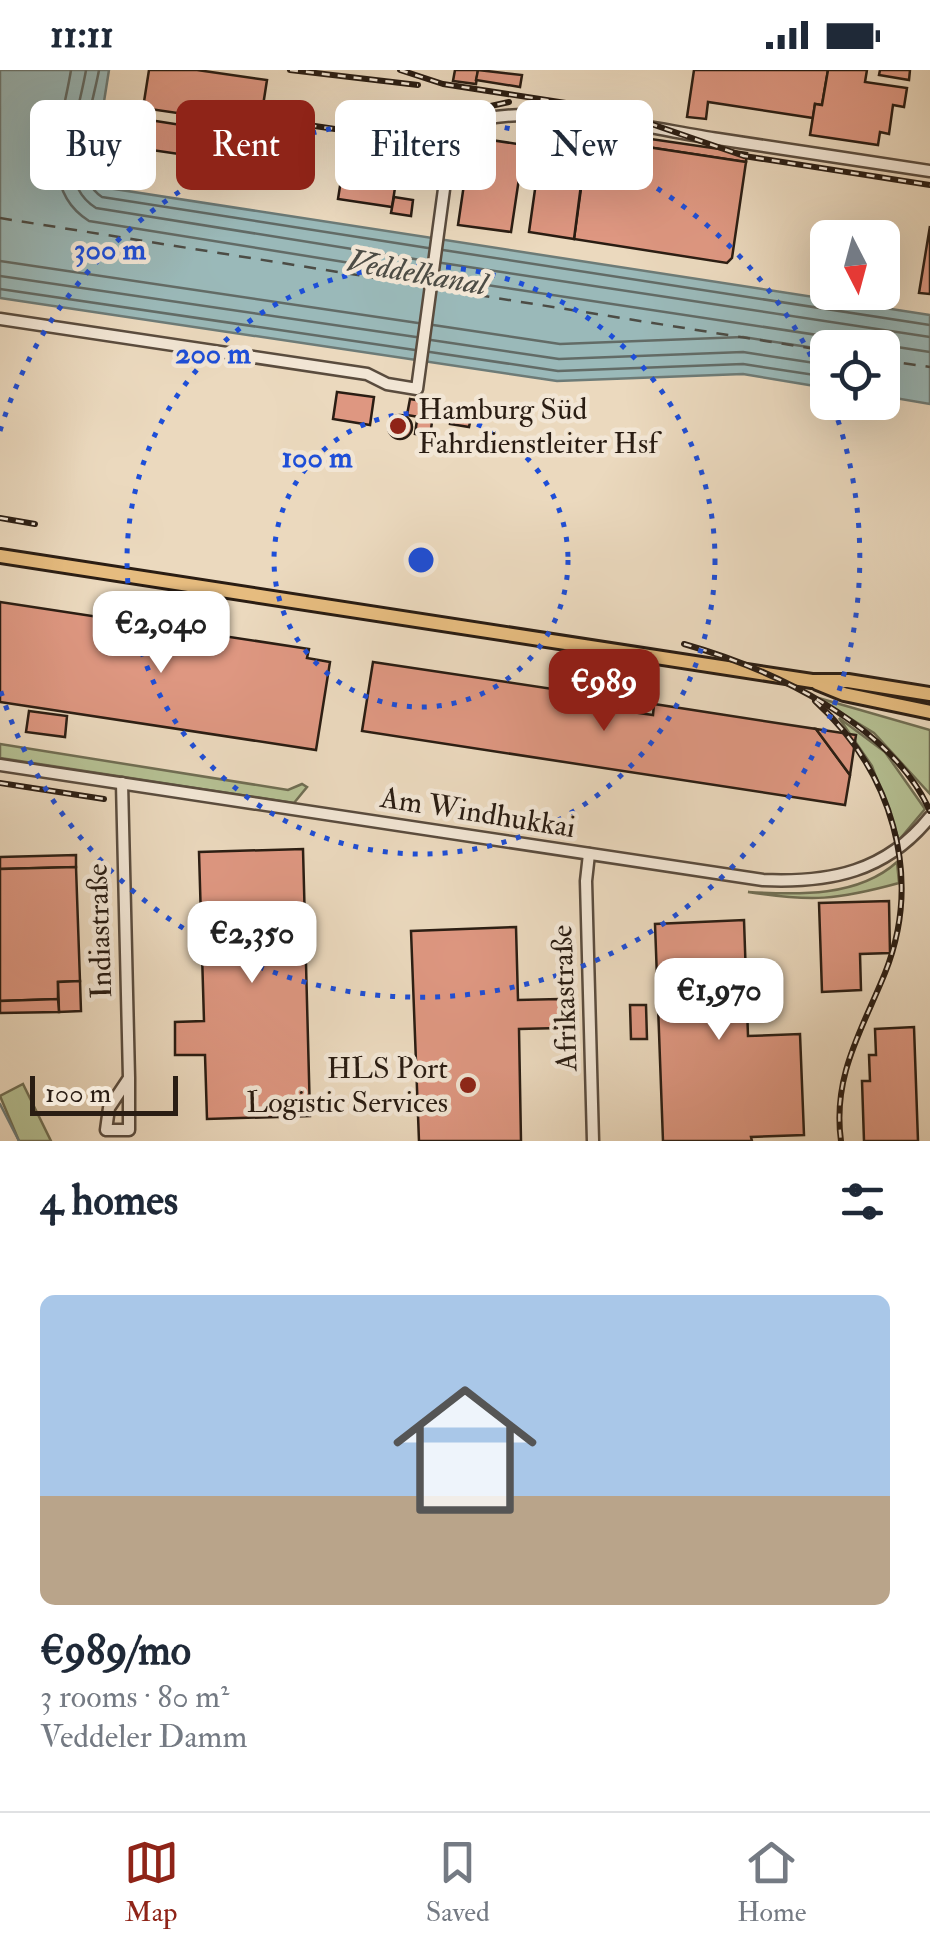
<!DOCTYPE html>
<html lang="en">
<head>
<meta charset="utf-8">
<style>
	:root { --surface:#fff; --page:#f6f6f7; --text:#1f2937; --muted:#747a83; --line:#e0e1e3; --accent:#8f2418 }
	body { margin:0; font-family:"IM FELL Double Pica",serif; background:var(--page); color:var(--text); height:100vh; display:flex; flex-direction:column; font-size:38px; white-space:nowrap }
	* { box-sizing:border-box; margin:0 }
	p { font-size:32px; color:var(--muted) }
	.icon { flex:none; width:55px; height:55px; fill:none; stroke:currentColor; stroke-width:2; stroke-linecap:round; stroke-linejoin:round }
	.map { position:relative; height:1071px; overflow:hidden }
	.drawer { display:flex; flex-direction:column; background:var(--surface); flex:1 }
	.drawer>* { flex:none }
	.guide { position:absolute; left:30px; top:30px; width:870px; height:90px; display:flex; gap:20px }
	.needle { width:65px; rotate:174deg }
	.buttons { position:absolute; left:810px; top:150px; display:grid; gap:20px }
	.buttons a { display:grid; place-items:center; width:90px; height:90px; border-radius:15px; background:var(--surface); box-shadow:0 10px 40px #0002; font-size:50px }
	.scale { position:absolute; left:30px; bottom:25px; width:148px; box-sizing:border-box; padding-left:10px; border:5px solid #2a1d13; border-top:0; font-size:28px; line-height:35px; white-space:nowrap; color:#2a1d13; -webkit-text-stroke:8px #f2e6d5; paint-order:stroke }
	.price { position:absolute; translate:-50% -85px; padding:0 22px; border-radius:20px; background:#fff; color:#222; font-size:32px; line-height:65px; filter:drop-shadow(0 2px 5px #0008) }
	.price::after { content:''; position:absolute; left:50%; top:60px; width:30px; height:22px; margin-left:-15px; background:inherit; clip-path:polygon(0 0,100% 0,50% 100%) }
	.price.on { background:var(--accent); color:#fff }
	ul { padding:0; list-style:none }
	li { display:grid; align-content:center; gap:20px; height:530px; padding:0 40px }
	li+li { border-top:2px solid var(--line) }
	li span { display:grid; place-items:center; height:310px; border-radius:15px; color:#555 }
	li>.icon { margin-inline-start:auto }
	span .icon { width:180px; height:180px; fill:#fffc; stroke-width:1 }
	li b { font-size:42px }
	h2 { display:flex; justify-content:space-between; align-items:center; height:120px; padding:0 40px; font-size:42px }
	.pill { padding:0 35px; border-radius:15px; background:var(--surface); box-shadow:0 10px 40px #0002; font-size:35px; line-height:90px }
	.pill.on { background:var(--accent); color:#fff }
	.status { display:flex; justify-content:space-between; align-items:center; height:70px; padding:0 50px; background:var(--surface); direction:ltr }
	.status svg { height:28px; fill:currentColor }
	.dock { display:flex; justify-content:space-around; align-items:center; height:140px; border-top:2px solid var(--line); background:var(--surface); font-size:28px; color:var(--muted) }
	.dock a { display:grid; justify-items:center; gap:5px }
	.dock .on { color:var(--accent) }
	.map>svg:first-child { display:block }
	.green { fill:#b5c093; stroke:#706e53; stroke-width:2.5 }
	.water { fill:#9ab9b9; stroke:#6d7b77; stroke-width:2.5 }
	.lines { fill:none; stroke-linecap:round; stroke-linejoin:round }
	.shore { stroke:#626b66; stroke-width:2.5 }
	.stream { stroke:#6d7b77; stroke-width:2.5 }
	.ferry { stroke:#4c4c45; stroke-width:2.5; stroke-dasharray:12 10; stroke-linecap:butt }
	.building { fill:#de9781; stroke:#2a1d13; stroke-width:2.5 }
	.minor-casing { stroke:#5a4c3e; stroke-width:15 }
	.major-casing { stroke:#2a1d13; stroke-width:18 }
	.minor { stroke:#f2e6d5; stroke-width:10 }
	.major { stroke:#e6bc7f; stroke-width:12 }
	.rail-casing { stroke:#2a1d13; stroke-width:6 }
	.rail { stroke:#f2e6d5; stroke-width:2.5; stroke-dasharray:8; stroke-linecap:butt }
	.ring { fill:none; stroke:#1d4ed8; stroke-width:5; stroke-dasharray:5 10 }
	.poi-dot { fill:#8f2418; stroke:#f2e6d5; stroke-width:4 }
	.labels { text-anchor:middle; stroke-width:9; stroke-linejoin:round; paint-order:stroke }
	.poi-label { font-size:30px; fill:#2a1d13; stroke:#f2e6d5; text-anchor:start }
	.street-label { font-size:30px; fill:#2a1d13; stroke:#f2e6d5 }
	.water-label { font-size:32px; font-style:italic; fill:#4c4c45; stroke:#f2e6d5 }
	.centre { fill:#1d4ed8; stroke:#f2e6d5; stroke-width:5 }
	.ring-label { font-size:30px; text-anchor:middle; font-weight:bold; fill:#1d4ed8; stroke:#f2e6d5; stroke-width:9; stroke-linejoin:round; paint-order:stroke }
</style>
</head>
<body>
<div class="status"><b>11:11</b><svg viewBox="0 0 49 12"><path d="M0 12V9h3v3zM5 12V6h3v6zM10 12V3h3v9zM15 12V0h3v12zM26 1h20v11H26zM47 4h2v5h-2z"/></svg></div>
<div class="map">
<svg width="930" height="1071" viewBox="0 0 930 1071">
	<rect width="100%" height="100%" fill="#ebd9be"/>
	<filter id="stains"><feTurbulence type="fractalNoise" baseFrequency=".002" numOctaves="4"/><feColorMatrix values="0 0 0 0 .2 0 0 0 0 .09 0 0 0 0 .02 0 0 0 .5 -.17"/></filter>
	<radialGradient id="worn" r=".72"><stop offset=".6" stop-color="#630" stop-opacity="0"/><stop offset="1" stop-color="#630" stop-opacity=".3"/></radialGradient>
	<g class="green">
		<path d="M815 627 930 660V724L874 663Z"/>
		<path d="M839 648 885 682 925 739 899 770 872 696Z"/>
		<path d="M0 674 288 720 302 714 307 717 294 733 0 688Z"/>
		<path d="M897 792 899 813C837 830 812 832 748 822 799 825 858 827 897 792Z"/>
		<path d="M23 1014 51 1071H19L0 1026Z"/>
	</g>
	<path class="water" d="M0 0H109L93 101 97 112 108 118 930 245V334L883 326 882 278H828L827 318 743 304 557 311 0 228Z"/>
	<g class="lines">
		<g class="shore">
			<path d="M71 0C63 51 36 118 89 151L425 205"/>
			<path d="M86 0C79 43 52 111 96 138L427 191"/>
			<path d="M99 0C93 35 67 105 102 127L428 178"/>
			<path d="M443 180 930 255"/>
			<path d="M0 191 418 253"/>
			<path d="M442 193 930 267"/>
			<path d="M0 206 416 267"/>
			<path d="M440 208 930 282"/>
			<path d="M0 219 415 280"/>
			<path d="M433 255 560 274 743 267 828 280"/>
			<path d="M431 270 559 289 743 282 828 295"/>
			<path d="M430 282 558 301 743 294 828 307"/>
		</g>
		<path class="stream" d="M0 1034 19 1071"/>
		<g class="ferry">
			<path d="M0 148 426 216"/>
			<path d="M434 218 828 281"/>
			<path d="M882 290 930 297"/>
		</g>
	</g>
	<g class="building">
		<path d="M149 0H197L267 10 260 55 143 38Z"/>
		<path d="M455 0H478L476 14 453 11Z"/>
		<path d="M478 0 522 5 520 17 476 10Z"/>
		<path d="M694 0H828L822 35 815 34 813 48 708 32 706 49 687 47Z"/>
		<path d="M828 0H867L865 12 907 18 904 37 893 35 889 64 880 62 878 75 810 65 815 34 822 35Z"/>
		<path d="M880 0H910L909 10 879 5Z"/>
		<path d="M143 49 258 67 254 95 138 78Z"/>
		<path d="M589 60 747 83 746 92 588 68Z"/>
		<path d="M471 67 524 75 511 162 458 155Z"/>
		<path d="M588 68 746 92 732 188 727 193 574 169Z"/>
		<path d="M541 77 585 84 574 169 529 162Z"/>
		<path d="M343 97 397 105 392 137 338 129Z"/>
		<path d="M394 127 413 130 411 146 391 143Z"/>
		<path d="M930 156V224L919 223Z"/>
		<path d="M337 322 374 327 370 355 333 349Z"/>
		<path d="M410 329 422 331 419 347 407 345Z"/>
		<circle cx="400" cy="357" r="12"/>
		<path d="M451 345 471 348 469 357 450 354Z"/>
		<path d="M417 350 432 352 430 366 415 364Z"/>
		<path d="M0 532 309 579 307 588 330 592 316 680 0 632Z"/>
		<path d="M373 592 586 624 584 635 653 645 654 634 816 659 850 705 845 735 362 661Z"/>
		<path d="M29 641 67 646 65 667 26 662Z"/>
		<path d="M816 659 856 665 850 705Z"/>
		<path d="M303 779 310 1046 207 1049 205 985H175V952L204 951 199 782Z"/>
		<path d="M76 785V797L0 799V787Z"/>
		<path d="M76 797 80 911 58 912V929L0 931V799Z"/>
		<path d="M889 831 890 883 860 884 861 920 822 922 819 833Z"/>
		<path d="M744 850 748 966 800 964 804 1065 751 1067 752 1071H663L655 854Z"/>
		<path d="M516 857 518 930 559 929 560 958 519 959 521 1071H419L411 861Z"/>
		<path d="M80 911 81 941 59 942 58 912Z"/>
		<path d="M58 929 59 942 0 943V931Z"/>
		<path d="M630 935H646L647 969H631Z"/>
		<path d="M914 957 918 1071H864L862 1011H870L869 985H876L875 959Z"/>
	</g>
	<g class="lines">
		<g class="minor-casing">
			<g id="minor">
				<path d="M445 110 436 92 424 85 426 70C505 21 633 56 718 69 789 80 859 90 930 101"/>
				<path d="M0 249 367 304 387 314 417 319 452 60"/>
				<path d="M0 695 763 810C830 813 886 802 930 747"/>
				<path d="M122 713 129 1008 109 1038 106 1060H129V1008"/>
				<path d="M589 784 586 811 593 1071"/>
			</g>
		</g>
		<g class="major-casing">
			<g id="major">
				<path d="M0 486 812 611H848L930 624"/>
				<path d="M817 613 844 624 930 642"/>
			</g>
		</g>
		<use href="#minor" class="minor"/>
		<use href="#major" class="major"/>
		<g class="rail-casing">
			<g id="rail">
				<path d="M290 0 418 15"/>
				<path d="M400 0 443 14 611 40 744 86 930 115"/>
				<path d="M261 48 335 59 381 60 509 32"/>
				<path d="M0 448 35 454"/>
				<path d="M684 574C772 599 891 654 930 741"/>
				<path d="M815 631C891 700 924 805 885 903 862 960 832 1006 841 1071"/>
				<path d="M0 713 104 729"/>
			</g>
		</g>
		<use href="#rail" class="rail"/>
	</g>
	<g class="ring">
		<circle cx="421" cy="490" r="147"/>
		<circle cx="421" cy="490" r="294"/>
		<path d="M0 361A440 440 0 0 1 826 318M833 336A440 440 0 1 1 0 619"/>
	</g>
	<g class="poi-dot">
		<circle cx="398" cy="356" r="10"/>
		<circle cx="468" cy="1015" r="10"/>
	</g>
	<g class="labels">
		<g class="poi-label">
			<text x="418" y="349">Hamburg Süd<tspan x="418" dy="34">Fahrdienstleiter Hsf</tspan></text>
			<text x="448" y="1008" text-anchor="end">HLS Port<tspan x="448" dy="34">Logistic Services</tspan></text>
		</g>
		<g class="street-label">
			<text transform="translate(478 742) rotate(9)" y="10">Am Windhukkai</text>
			<text transform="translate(99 861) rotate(-92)" y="10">Indiastraße</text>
			<text transform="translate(564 928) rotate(-92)" y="10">Afrikastraße</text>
		</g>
		<g class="water-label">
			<text transform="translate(417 202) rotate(10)" y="11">Veddelkanal</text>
		</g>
	</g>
	<circle cx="421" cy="490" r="15" class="centre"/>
	<g class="ring-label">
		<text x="110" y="189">300 m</text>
		<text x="213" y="293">200 m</text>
		<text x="317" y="397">100 m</text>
	</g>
	<rect width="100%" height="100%" filter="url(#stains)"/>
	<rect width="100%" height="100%" fill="url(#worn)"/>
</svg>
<div class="buttons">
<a><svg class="needle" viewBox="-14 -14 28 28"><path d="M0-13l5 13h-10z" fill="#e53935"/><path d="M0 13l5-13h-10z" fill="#747a83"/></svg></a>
<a><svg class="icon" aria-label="locate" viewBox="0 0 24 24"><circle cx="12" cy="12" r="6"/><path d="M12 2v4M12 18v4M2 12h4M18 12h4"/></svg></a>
</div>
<div class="scale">100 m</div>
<b class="price" style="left:161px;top:606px">€2,040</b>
<b class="price on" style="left:604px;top:664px">€989</b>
<b class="price" style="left:252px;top:916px">€2,350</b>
<b class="price" style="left:719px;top:973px">€1,970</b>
<div class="guide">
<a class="pill">Buy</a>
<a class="pill on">Rent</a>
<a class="pill">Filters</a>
<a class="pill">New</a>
</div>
</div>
<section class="drawer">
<h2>4 homes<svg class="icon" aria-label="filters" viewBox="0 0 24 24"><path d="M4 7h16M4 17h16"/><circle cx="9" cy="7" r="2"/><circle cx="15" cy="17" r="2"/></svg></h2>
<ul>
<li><span style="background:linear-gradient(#a9c7e8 65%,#b9a48a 0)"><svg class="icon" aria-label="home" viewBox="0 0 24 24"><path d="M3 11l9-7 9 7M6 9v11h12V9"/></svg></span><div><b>€989/mo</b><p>3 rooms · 80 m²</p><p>Veddeler Damm</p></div></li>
</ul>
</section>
<nav class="dock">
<a class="on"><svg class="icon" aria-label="map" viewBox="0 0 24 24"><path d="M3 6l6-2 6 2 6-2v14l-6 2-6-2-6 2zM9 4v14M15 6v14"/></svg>Map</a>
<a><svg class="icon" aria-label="saved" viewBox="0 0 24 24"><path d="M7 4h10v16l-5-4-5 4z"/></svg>Saved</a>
<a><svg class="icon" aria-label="home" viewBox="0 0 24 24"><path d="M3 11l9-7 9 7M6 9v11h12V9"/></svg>Home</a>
</nav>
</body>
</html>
